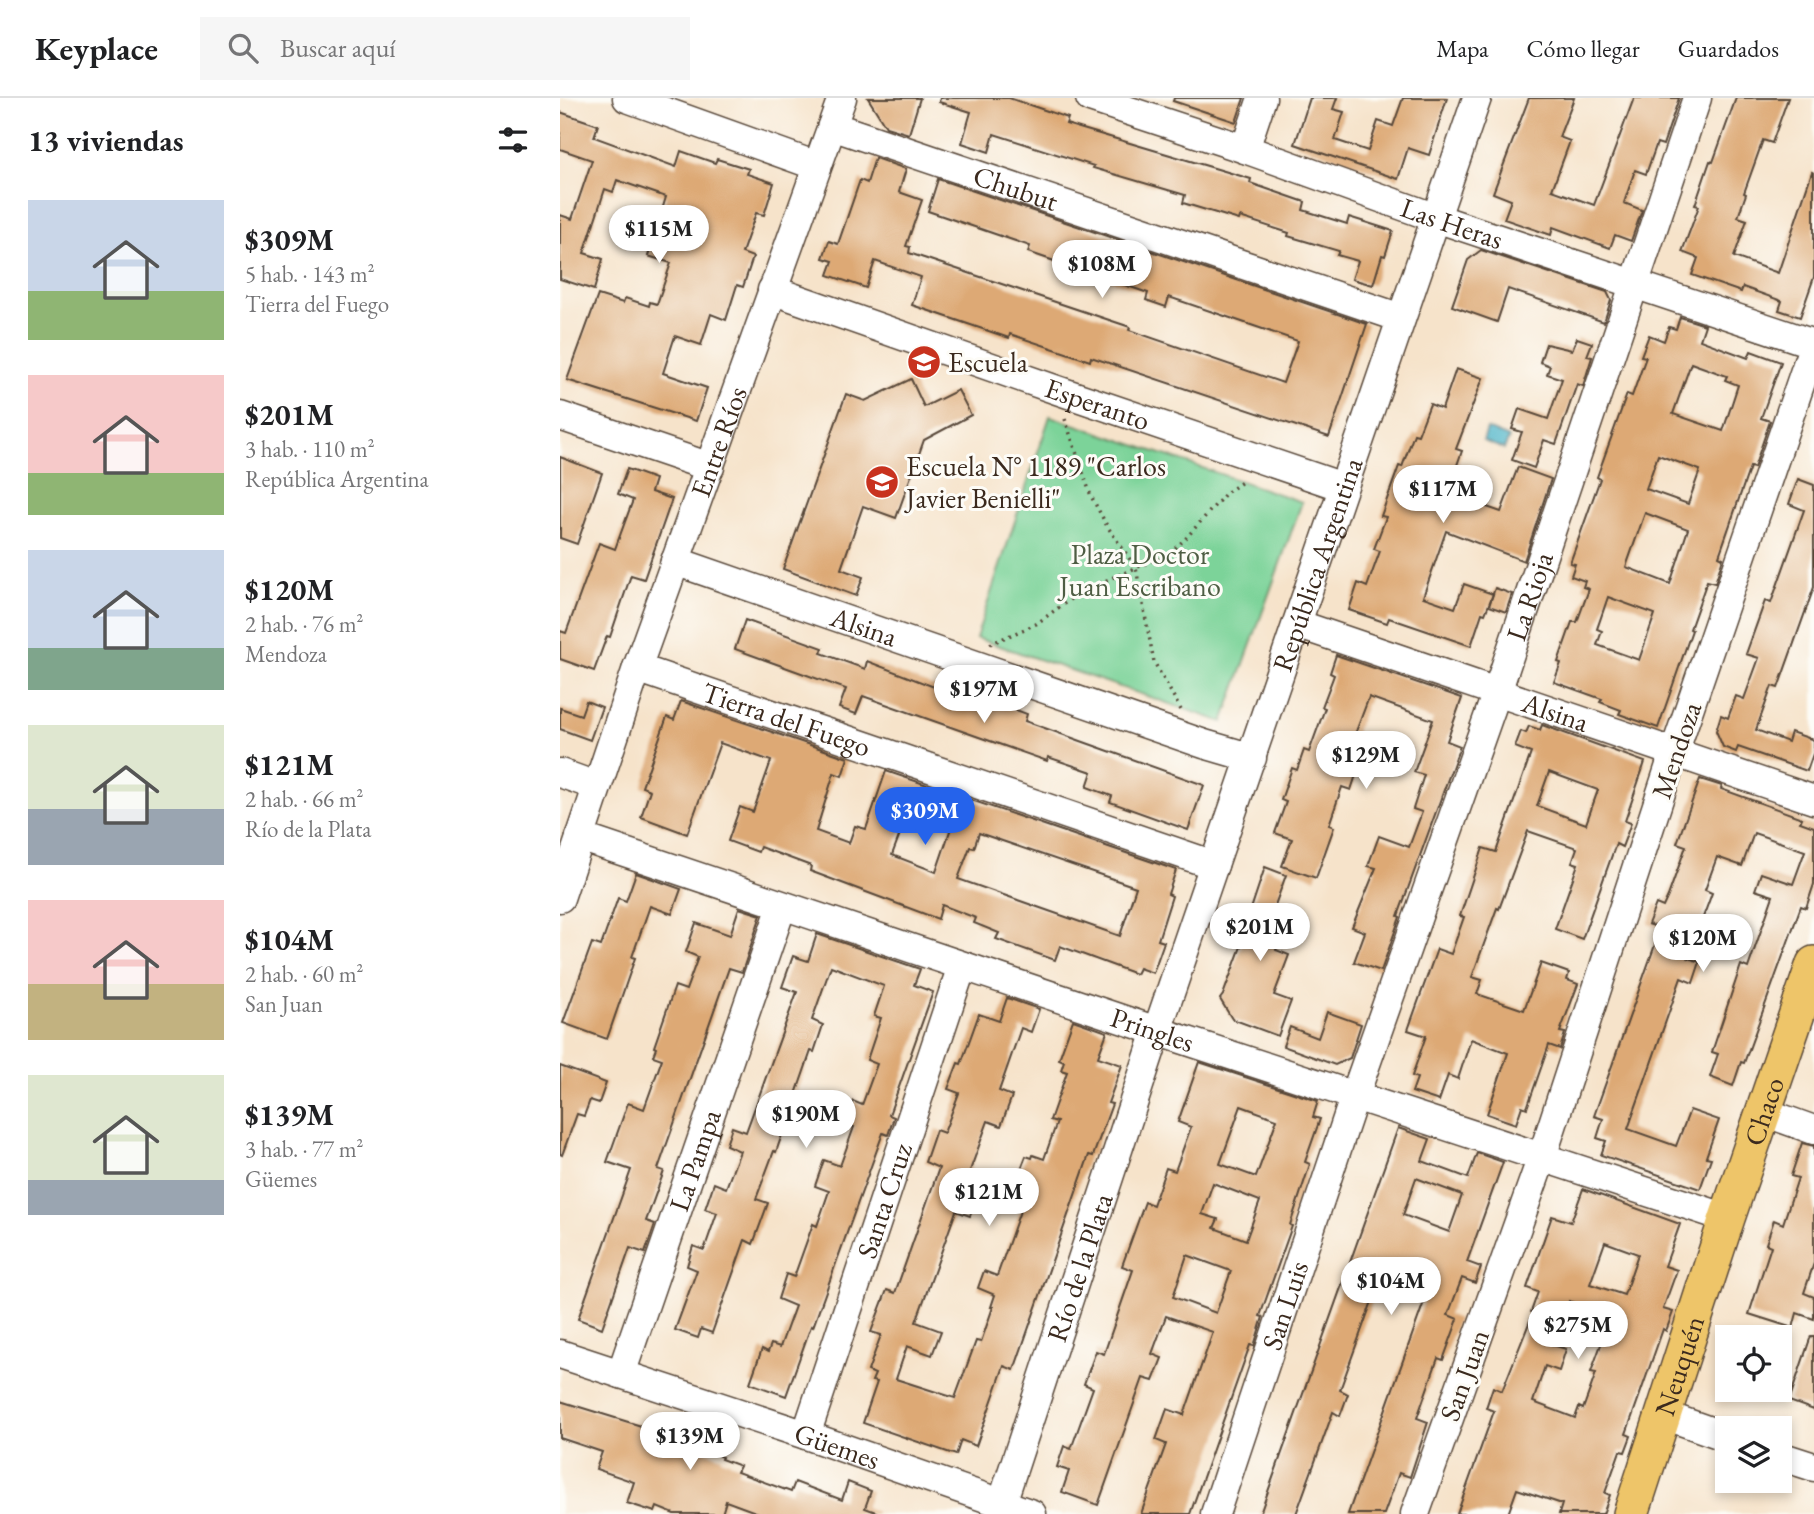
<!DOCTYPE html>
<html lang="es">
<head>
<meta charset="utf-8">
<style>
	:root { --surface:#fff; --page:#f6f6f6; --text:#202124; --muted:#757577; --line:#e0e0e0; --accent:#2563eb }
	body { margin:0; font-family:"EB Garamond",serif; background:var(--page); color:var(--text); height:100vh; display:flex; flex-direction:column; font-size:26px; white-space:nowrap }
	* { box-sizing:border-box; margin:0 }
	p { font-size:23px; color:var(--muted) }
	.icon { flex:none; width:38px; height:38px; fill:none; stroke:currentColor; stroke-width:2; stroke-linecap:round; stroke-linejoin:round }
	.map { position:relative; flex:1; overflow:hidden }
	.drawer { display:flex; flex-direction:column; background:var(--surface); width:560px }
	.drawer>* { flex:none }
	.controls { position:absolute; left:1155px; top:1227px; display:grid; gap:14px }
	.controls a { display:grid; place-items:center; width:77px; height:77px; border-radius:0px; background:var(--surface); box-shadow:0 4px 10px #0003; font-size:35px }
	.price { position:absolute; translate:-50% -60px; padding:0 16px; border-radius:24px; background:#fff; color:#222; font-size:23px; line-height:46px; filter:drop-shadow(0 2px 4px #0008) }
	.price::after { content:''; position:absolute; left:50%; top:42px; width:21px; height:16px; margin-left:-10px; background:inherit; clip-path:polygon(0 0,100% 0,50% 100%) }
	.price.active { background:var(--accent); color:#fff }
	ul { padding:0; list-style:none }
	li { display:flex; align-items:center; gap:21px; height:175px; padding:0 28px }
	li span { display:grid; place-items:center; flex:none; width:196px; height:140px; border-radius:0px; color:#555 }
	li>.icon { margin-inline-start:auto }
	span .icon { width:84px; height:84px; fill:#fffc; stroke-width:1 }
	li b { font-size:30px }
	h2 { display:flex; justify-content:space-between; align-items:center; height:84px; padding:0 28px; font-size:30px }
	header { display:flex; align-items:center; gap:42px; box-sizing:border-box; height:98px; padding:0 35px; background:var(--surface); border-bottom:2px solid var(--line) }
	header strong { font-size:33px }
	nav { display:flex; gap:38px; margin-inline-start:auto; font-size:24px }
	.search { width:490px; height:63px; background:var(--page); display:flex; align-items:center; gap:18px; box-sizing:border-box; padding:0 24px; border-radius:0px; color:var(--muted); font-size:26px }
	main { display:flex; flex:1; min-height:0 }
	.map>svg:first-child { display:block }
	.green { fill:#7bd399; stroke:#5b7e5c; stroke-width:2 }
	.water { fill:#49b3c8; stroke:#426e73; stroke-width:2 }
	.building { fill:#dda974; fill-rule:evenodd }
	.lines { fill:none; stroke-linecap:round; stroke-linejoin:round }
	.minor-casing { stroke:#574638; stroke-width:31 }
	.major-casing { stroke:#574638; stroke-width:38 }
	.path { stroke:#574638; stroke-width:3.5; stroke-dasharray:2 5; stroke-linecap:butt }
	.minor { stroke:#fff; stroke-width:28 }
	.major { stroke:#eec569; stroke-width:35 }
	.labels { text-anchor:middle; stroke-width:6; stroke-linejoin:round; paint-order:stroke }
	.street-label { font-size:28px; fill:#3b2a1e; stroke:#fdfcf7 }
	.poi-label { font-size:28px; fill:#3b2a1e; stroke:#fdfcf7; text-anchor:start }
	.park-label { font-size:28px; fill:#4e5d43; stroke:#fdfcf7 }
</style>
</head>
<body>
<header>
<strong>Keyplace</strong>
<div class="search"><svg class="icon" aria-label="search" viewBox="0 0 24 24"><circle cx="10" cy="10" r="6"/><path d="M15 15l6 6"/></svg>Buscar aquí</div>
<nav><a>Mapa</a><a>Cómo llegar</a><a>Guardados</a></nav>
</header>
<main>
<section class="drawer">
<h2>13 viviendas<svg class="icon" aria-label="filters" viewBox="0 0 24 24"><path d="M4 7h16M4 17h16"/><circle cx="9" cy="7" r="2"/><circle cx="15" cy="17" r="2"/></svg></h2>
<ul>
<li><span style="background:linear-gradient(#c9d6e8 65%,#8fb573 0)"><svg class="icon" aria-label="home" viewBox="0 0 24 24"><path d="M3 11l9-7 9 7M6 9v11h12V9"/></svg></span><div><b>$309M</b><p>5 hab. · 143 m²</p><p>Tierra del Fuego</p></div></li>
<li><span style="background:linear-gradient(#f6c9c9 70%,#8fb573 0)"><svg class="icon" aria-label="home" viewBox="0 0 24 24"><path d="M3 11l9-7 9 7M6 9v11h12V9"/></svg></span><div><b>$201M</b><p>3 hab. · 110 m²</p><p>República Argentina</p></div></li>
<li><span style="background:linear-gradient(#c9d6e8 70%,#7fa58c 0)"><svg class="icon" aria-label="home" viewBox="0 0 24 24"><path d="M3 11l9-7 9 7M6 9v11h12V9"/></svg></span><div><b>$120M</b><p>2 hab. · 76 m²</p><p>Mendoza</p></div></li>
<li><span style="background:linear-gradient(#dfe7d0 60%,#9aa5b1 0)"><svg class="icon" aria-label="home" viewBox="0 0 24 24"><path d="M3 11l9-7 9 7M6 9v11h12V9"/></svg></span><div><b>$121M</b><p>2 hab. · 66 m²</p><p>Río de la Plata</p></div></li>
<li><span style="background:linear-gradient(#f6c9c9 60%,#c2b280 0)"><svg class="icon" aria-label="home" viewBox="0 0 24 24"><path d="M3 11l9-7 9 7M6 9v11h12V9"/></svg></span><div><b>$104M</b><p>2 hab. · 60 m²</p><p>San Juan</p></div></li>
<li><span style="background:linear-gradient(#dfe7d0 75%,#9aa5b1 0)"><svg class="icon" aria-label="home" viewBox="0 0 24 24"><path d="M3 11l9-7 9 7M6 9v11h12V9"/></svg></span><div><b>$139M</b><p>3 hab. · 77 m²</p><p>Güemes</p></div></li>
</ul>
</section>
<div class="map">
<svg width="1254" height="1416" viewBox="0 0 1254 1416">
	<rect width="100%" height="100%" fill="#fdfcf7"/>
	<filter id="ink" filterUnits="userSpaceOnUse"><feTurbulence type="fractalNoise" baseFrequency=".0143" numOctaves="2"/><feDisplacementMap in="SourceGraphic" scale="14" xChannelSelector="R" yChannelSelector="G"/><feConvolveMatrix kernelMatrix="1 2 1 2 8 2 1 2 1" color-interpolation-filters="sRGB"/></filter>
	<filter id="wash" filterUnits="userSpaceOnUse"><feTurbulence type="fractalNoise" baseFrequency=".00686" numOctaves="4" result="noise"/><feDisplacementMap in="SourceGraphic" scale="28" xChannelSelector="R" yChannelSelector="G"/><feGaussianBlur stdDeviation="1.57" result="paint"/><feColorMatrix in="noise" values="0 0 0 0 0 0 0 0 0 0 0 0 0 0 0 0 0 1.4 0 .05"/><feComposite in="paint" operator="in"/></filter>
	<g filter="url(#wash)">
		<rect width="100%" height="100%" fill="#f6e3ca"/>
		<path class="green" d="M490 318 742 404 663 624 416 540Z"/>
		<path class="water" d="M927 331 949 340 944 351 923 343Z"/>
		<g id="blocks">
			<g class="building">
				<path d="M308 0H360L349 36 326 29Z"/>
				<path d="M380 0H449L508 20 506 26 691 81 690 85 745 104 743 112 787 126 789 119 833 133 825 158 822 157 813 187 792 181 798 163 777 157 779 153 728 138 729 135 680 119 679 122 623 105 625 97 533 70 534 68 434 36 429 54 402 45 411 14 379 4Z"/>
				<path d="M614 0H684L676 24 613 3Z"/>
				<path d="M750 0H777L773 11 784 14 775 42 808 53 818 23 833 28 843 0H887L869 57 848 50 838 81 735 46Z"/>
				<path d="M969 0H1014L999 39 1010 43 992 92 1034 107 1074 0H1119L1103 47 1097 45 1086 76 1075 72 1064 105 1082 112 1071 143 1055 137 1050 150 993 129 991 137 944 121 951 102 933 95Z"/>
				<path d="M1176 0H1228L1212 45 1203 42 1184 95 1186 96 1178 119 1187 122 1174 159 1218 175 1252 74 1254 75V179L1240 219 1219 212 1222 203 1183 189 1181 194 1132 177 1138 160 1122 154 1139 108 1135 107 1150 63 1153 64Z"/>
				<path d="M0 14 38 27 34 39 116 69 121 53 155 65 157 61 189 71 187 76 214 85 204 117 196 115 182 155 193 159 183 189 177 187 166 222 151 216 141 247 115 238 103 275 147 290 136 323 7 282 38 197 63 205 65 200 89 208 90 204 97 206 111 165 88 158 106 99 57 82 53 94 45 91 24 155 43 161 34 192 0 181V117L12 121 32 62 0 51Z"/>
				<path d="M315 60 346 71 339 94 362 102 346 148 350 149 349 155 570 229 569 232 723 285 738 243 609 199 606 209 586 202 588 195 468 154 470 148 368 113 378 81 807 226 769 339 531 259 530 263 450 236 449 240 352 207 361 179 315 163 306 190 268 177 273 163 263 160 269 143 278 146 300 82 307 85Z"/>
				<path d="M921 152 1047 194 1051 202 1044 224 948 191 937 224 892 208 908 162Z"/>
				<path d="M1120 219 1145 227 1140 242 1188 260 1191 253 1221 264 1201 320 1210 323 1194 370 1190 369 1159 458 1163 460 1155 485 1147 483 1130 531 1132 532 1098 630 1059 616 1061 612 1040 604 1042 601 994 584 1001 565 998 564 1012 524H1017L1029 491 1023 489 1025 483 1011 478 1015 466 1010 465 1040 381 1037 379 1067 296 1072 298 1086 259 1081 258 1089 237 1104 243 1109 229 1116 231ZM1131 265 1167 278 1165 282 1178 287 1163 333 1113 316ZM1098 357 1140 372 1128 406 1086 391ZM1085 415 1128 431 1110 486 1066 469ZM1048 499 1095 516 1079 562 1037 547 1042 533 1037 531Z"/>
				<path d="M1017 240 1032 245 1027 258 1032 259 1023 288 1017 286 996 346 984 342 974 370 952 362 962 334 952 331 959 311 988 321 1002 281 987 276 990 268 980 264 986 246 1012 252Z"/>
				<path d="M896 271 923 280 896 351 902 353 890 387 901 391 898 399 941 414 958 369 991 381 964 463 886 433 863 499 895 510 904 486 933 496 925 516 922 515 911 548 829 520 827 525 789 512 798 485 807 489 820 453 814 451 826 419 821 418 839 368 842 369 854 336 858 337 870 306 882 311Z"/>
				<path d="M351 281 364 309 398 292 411 317 364 342 336 420 303 408 281 471 303 479 296 498 223 471 286 296 305 303Z"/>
				<path d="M0 359 42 375 17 446 0 440Z"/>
				<path d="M67 371 95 381 91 394 112 401 84 481 71 477 50 539 47 538 34 573 0 561V533L6 535 39 445 55 451 73 402 58 396Z"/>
				<path d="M1238 381 1254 387V489L1218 590 1212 588 1196 632 1228 644 1231 634 1254 642V653L1247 673 1178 649 1176 654 1163 649 1156 633 1161 617 1168 620 1176 598 1184 601 1199 560 1186 556 1205 503 1211 505 1244 412 1229 406Z"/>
				<path d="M935 490 952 496 946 514 929 508Z"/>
				<path d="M185 522 263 550 261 555 305 571 307 563 426 609 429 602 467 616 465 623 644 687 628 732 550 704 552 698 527 689 532 674 488 659 487 663 303 598 296 616 279 610 286 591 175 551Z"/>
				<path d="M776 557 902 600 887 643 900 648 838 818 840 819 821 873 794 864 805 834 792 829 816 770 808 768 819 738 849 749 862 714 853 711 864 677 854 674 873 622 809 599 794 639 805 643 795 670 798 671 791 692 782 689 769 727 774 729 756 780 722 768 732 741 715 735 726 704 721 702 732 670 737 672 744 652 749 654 765 610 762 609 774 577 770 575Z"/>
				<path d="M26 603 42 609 30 642 0 631V610L21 617Z"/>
				<path d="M121 603 288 660 282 678 274 675 256 733 289 745 295 728 306 731 326 673 616 772 608 796 612 798 598 842 604 844 593 875 579 870 576 876 500 848 495 862 436 841 439 835 414 825 416 820 382 807 378 821 250 773 251 768 200 749 198 754 168 743 180 709 193 714 211 663 160 645 127 736 81 719 90 692 82 689 107 619 114 622ZM349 712 392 727 376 774 332 757ZM419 735 576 789 560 838 398 781 410 749 414 750Z"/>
				<path d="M982 627 1085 664 1065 723 1071 725 1062 749 1056 746 1022 841 995 831 1018 766 1012 764 1017 750 968 733 939 811 937 810 912 879 922 882 917 896 964 912 981 865 1009 875 1007 882 1018 886 1000 934 1005 935 1000 951 989 947 967 1010 962 1008 956 1026 927 1016 948 955 911 941 898 981 888 977 879 1003 852 994 857 980 852 978 866 938 848 932 877 851 891 856 904 819 900 818 923 750 936 754 971 655 955 649 961 633 966 635 969 628 980 632ZM989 674 1038 692 1026 726 977 708Z"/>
				<path d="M1140 681 1162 688 1161 691 1242 720 1240 724 1254 729V786L1246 810 1241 808 1184 965 1181 964 1173 988 1150 979 1158 956 1152 954 1181 867 1188 870 1213 798 1195 792 1201 775 1233 786 1245 753 1194 735 1182 768 1157 759 1145 792 1152 795 1128 860 1140 864 1133 885 1121 880 1068 1031 1116 1048 1130 1012 1159 1022 1146 1059 1151 1060 1140 1091 1041 1057 1046 1043 1037 1040 1043 1021 1034 1018 1101 830 1088 826 1096 806 1103 809 1108 798 1126 748 1117 745Z"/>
				<path d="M705 769 726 777 714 810 729 815 716 852 729 857 714 897 731 903 718 938 672 921 660 901 663 897 689 827 686 826Z"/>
				<path d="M76 775 121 791 112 816 90 808 72 859 75 860 47 941 3 925 32 845 41 848 58 800 66 803Z"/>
				<path d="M179 810 201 817 182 874 169 870 98 1071 104 1073 86 1123 95 1126 85 1155 70 1150 42 1230 18 1221 71 1072 47 1064 68 1005 84 1011 102 961 93 958 96 950 94 949 115 888 126 892 138 859 126 854 136 825 170 837Z"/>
				<path d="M257 836 360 871 354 887 373 894 329 1017 334 1019 328 1037 323 1035 253 1229 251 1228 226 1298 190 1285 202 1251 208 1254 211 1246 220 1249 235 1208 218 1201 226 1176 234 1179 253 1126 257 1128 269 1093 255 1088 264 1062 280 1068 294 1029 285 1026 293 1003 302 1007 317 966 307 962 321 920 314 918 324 888 271 868 252 922 263 927 254 954 251 953 216 1054 214 1053 196 1101 208 1105 193 1146 185 1142 152 1235 141 1231 138 1240 115 1232 137 1172 127 1168 133 1148 144 1152 157 1115 145 1111 154 1085 166 1090 180 1053 166 1047 172 1029 186 1034 237 894 222 889 233 858 248 863Z"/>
				<path d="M447 900 479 911 471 934 461 930 439 993 452 998 441 1028 428 1023 407 1081 422 1086 410 1118 396 1113 356 1224 381 1233 372 1257 347 1248 336 1281 395 1300 416 1243 421 1244 433 1209H431L435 1197 418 1190 424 1173 437 1178 466 1096 460 1094 464 1083 457 1081 466 1058 472 1060 473 1057 484 1061 497 1024 490 1022 507 974 501 972 504 963 499 961 513 922 547 934 538 959 562 967 548 1005 552 1006 533 1058 529 1057 454 1272 444 1268 416 1348 401 1342 396 1357 303 1325 317 1284 312 1283 315 1276 308 1273 321 1237 311 1234 327 1192 335 1195 379 1070 365 1064 376 1032 384 1035 399 995 388 991 398 965 401 966 419 916 439 923Z"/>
				<path d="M767 914 801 926 790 960 775 967 723 948 730 929 758 940Z"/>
				<path d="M639 964 758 1003 753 1019 760 1021 745 1064 750 1066 730 1127 732 1128 700 1218 703 1219 694 1248 690 1247 630 1416H581L606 1346 596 1342 607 1311 624 1317 653 1234 606 1218 592 1256 602 1260 593 1283 583 1280 538 1407 502 1394 509 1373 497 1369 504 1348 511 1351 533 1290 524 1286 536 1253 544 1256 573 1172 562 1168 585 1104 593 1107 606 1070 615 1073 631 1029 618 1024ZM681 1008 717 1021 696 1079 660 1066ZM653 1085 700 1103 686 1142 654 1130 658 1121 642 1116ZM627 1157 671 1173 656 1215 613 1199Z"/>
				<path d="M0 968 46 985 39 1005 30 1002 24 1018 17 1016 2 1057 0 1056Z"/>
				<path d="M838 1030 870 1041 862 1063 908 1080 917 1055 943 1064 907 1164 921 1169 915 1185 902 1180 888 1217 898 1221 883 1262 878 1260 857 1320 868 1324 850 1379 839 1375 824 1416H788L870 1187 824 1170 780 1292 788 1296 780 1318 773 1314 736 1416H700ZM856 1080 902 1097 889 1134 843 1117Z"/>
				<path d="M1242 1045 1254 1048V1165L1244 1195 1254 1199V1221L1237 1215 1233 1230 1189 1216 1211 1148 1206 1146 1214 1122 1223 1126 1238 1080 1231 1078Z"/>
				<path d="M1023 1091 1120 1126 1105 1168 1117 1172 1103 1211 1113 1214 1106 1233 1103 1231 1066 1336 1071 1338 1065 1354 1060 1353 1045 1395 1050 1397 1043 1416H999L1002 1406 957 1391 948 1416H897L934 1313 926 1310 933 1289 942 1293 973 1215 971 1214 978 1194 967 1190 992 1118 1011 1124ZM1045 1144 1078 1156 1064 1197 1030 1186ZM1009 1203 1051 1219 1031 1274 1036 1275 1023 1311 1019 1309 1015 1320 973 1304 985 1268 999 1273 1006 1251 993 1247Z"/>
				<path d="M1251 1238H1254V1312L1229 1303Z"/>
				<path d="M0 1303 91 1331 94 1322 122 1331 118 1342 162 1359 161 1361 180 1368 177 1374 231 1394 235 1384 282 1402 288 1384 311 1393 305 1410 316 1414 315 1416H201L166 1403 162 1416H114L97 1409 95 1414 67 1405 74 1384 36 1371 42 1354 0 1340Z"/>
			</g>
		</g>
	</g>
	<g filter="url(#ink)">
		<use href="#blocks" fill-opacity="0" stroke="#574638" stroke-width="2"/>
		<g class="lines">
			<g class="minor-casing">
				<g id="minor">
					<path d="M67 0 257 68"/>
					<path id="s1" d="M530 0 685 51 876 120 1254 246 1114 655 982 1059 855 1416"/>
					<path id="s2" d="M272 28 841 220"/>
					<path d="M685 51 702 0"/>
					<path id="s3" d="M212 192 497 292 783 389"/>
					<path d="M0 318 150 369"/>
					<path id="s4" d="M115 463 644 646 692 660"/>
					<path id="s5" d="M737 526 1254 702"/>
					<path id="s6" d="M77 570 654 767"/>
					<path d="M0 675 36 688"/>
					<path id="s7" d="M20 739 597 933 1167 1120"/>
					<path id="s8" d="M0 800 77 570 282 0"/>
					<path d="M1204 1014 1254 1032"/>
					<path id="s9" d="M0 1256 246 1337 472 1416"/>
					<path id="s10" d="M61 1276 222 808"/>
					<path d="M1104 1317 1167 1339"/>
					<path id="s11" d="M246 1337 402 868"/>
					<path d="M1220 1358 1254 1369"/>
					<path id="s12" d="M442 1405 597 933 917 0"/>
					<path id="s13" d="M655 1416 795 997 937 594 1137 0"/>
				</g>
			</g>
			<g class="major-casing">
				<g id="major">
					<path id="s14" d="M1071 1416 1167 1120 1254 866"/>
				</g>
			</g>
			<g class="path">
				<path d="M505 321 531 398 547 428 576 470 594 564 621 612"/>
				<path d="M430 546 476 526 523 492 609 456 626 440 666 395 685 382"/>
			</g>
			<use href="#minor" class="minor"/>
			<use href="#major" class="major"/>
		</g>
	</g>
	<defs>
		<g id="school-disc" transform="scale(1.75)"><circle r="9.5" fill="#c8321e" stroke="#fdfcf7"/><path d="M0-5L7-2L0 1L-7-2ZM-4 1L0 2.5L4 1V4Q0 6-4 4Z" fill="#fff"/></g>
	</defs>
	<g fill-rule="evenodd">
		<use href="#school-disc" x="364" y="264"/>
		<use href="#school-disc" x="322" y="384"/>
	</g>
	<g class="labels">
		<g class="street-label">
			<text dy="10" stroke="none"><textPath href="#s2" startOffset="194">Chubut</textPath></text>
			<text dy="10" stroke="none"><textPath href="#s1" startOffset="383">Las Heras</textPath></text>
			<text dy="10" stroke="none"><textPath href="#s3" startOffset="345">Esperanto</textPath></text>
			<text dy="10" stroke="none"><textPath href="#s8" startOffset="483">Entre Ríos</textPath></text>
			<text dy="10" stroke="none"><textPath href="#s12" startOffset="990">República Argentina</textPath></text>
			<text dy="10" stroke="none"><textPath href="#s13" startOffset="970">La Rioja</textPath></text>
			<text dy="10" stroke="none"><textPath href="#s4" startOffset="200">Alsina</textPath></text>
			<text dy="10" stroke="none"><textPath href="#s5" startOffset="273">Alsina</textPath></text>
			<text dy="10" stroke="none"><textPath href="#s6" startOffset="158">Tierra del Fuego</textPath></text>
			<text transform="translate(1116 652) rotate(-71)" y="10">Mendoza</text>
			<text dy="10" stroke="none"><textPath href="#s7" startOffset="604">Pringles</textPath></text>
			<text dy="10" stroke="none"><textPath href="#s14" startOffset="424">Chaco</textPath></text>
			<text dy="10" stroke="none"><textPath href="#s10" startOffset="226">La Pampa</textPath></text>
			<text dy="10" stroke="none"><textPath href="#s11" startOffset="247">Santa Cruz</textPath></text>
			<text dy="10" stroke="none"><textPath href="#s12" startOffset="248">Río de la Plata</textPath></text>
			<text dy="10" stroke="none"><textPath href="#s13" startOffset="220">San Luis</textPath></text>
			<text dy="10" stroke="none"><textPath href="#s14" startOffset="156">Neuquén</textPath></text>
			<text transform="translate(904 1277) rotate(-70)" y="10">San Juan</text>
			<text dy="10" stroke="none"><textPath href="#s9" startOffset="292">Güemes</textPath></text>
		</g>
		<g class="poi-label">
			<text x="388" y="274">Escuela</text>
			<text x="346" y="378">Escuela N° 1189 "Carlos<tspan x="346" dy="32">Javier Benielli"</tspan></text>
		</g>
		<g class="park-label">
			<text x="580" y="466">Plaza Doctor<tspan x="580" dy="32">Juan Escribano</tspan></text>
		</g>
	</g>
</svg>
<div class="controls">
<a><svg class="icon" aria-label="locate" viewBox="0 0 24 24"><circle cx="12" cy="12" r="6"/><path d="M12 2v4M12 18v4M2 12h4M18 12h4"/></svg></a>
<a><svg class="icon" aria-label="layers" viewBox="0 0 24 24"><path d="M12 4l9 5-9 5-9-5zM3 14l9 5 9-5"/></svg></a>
</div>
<b class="price" style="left:99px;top:167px">$115M</b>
<b class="price" style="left:542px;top:202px">$108M</b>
<b class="price" style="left:883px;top:427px">$117M</b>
<b class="price" style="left:424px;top:627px">$197M</b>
<b class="price" style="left:806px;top:693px">$129M</b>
<b class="price active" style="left:365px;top:749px">$309M</b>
<b class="price" style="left:700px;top:865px">$201M</b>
<b class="price" style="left:1143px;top:876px">$120M</b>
<b class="price" style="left:246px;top:1052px">$190M</b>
<b class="price" style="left:429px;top:1130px">$121M</b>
<b class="price" style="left:831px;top:1219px">$104M</b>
<b class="price" style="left:1018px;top:1263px">$275M</b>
<b class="price" style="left:130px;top:1374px">$139M</b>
</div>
</main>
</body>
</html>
